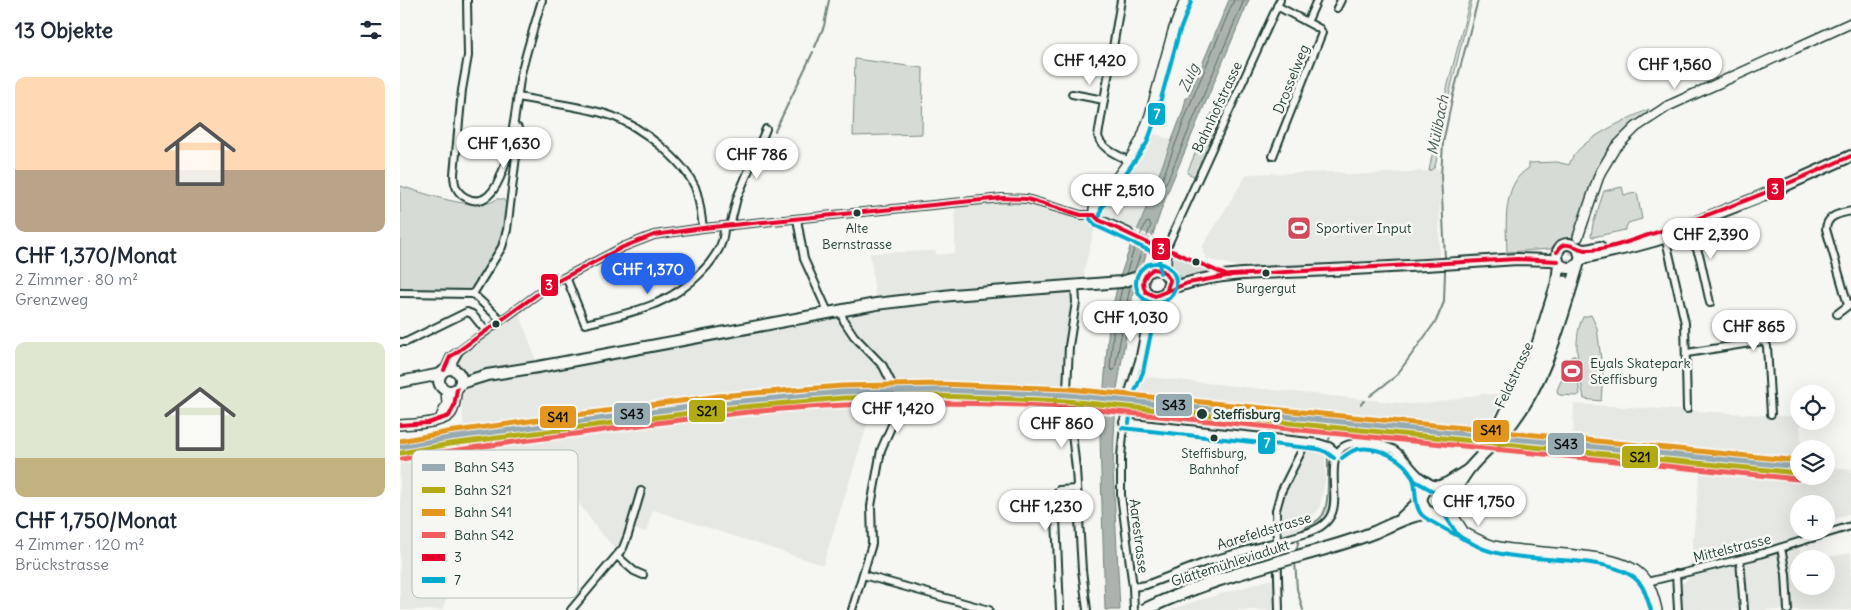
<!DOCTYPE html>
<html lang="de">
<head>
<meta charset="utf-8">
<style>
	:root { --surface:#fff; --page:#f6f6f7; --text:#1f2937; --muted:#747a83; --accent:#2563eb }
	body { margin:0; font-family:Delius,sans-serif; background:var(--page); color:var(--text); height:100vh; display:flex; flex-direction:column; font-size:19px; white-space:nowrap }
	* { box-sizing:border-box; margin:0 }
	p { font-size:16px; color:var(--muted) }
	.icon { flex:none; width:28px; height:28px; fill:none; stroke:currentColor; stroke-width:2; stroke-linecap:round; stroke-linejoin:round }
	.map { position:relative; flex:1; overflow:hidden }
	.side { display:flex; flex-direction:column; background:var(--surface); width:400px }
	.side>* { flex:none }
	.fabs { position:absolute; left:1390px; top:385px; display:grid; gap:10px }
	.fabs a { display:grid; place-items:center; width:45px; height:45px; border-radius:50%; background:var(--surface); box-shadow:0 5px 20px #0002; font-size:25px }
	.price { position:absolute; translate:-50% -42px; padding:0 11px; border-radius:18px; background:#fff; color:#222; font-size:16px; line-height:32px; filter:drop-shadow(0 1px 2px #0008) }
	.price::after { content:''; position:absolute; left:50%; top:30px; width:15px; height:11px; margin-left:-8px; background:inherit; clip-path:polygon(0 0,100% 0,50% 100%) }
	.price.on { background:var(--accent); color:#fff }
	ul { padding:0; list-style:none }
	li { display:grid; align-content:center; gap:10px; height:265px; padding:0 15px }
	li span { display:grid; place-items:center; height:155px; border-radius:10px; color:#555 }
	li>.icon { margin-inline-start:auto }
	span .icon { width:90px; height:90px; fill:#fffc; stroke-width:1 }
	li b { font-size:21px }
	h2 { display:flex; justify-content:space-between; align-items:center; height:60px; padding:0 15px; font-size:21px }
	main { display:flex; flex:1; min-height:0 }
	.map>svg:first-child { display:block }
	.built { fill:#e6e8e4 }
	.green { fill:#d6dbd6; stroke:#7a8c85 }
	.water { fill:#aab3ae; stroke:#72847d }
	.pier { fill:#f6f6f2 }
	.lines { fill:none; stroke-linecap:round; stroke-linejoin:round }
	.shore { stroke:#576c65; stroke-width:1 }
	.stream { stroke:#72847d; stroke-width:2 }
	.secondary-tunnel { stroke:#cbd1cc; stroke-width:9; stroke-dasharray:9 4.5; stroke-linecap:butt }
	.street-casing { stroke:#1f3d34; stroke-width:10 }
	.secondary-casing { stroke:#1f3d34; stroke-width:12 }
	.primary-casing { stroke:#1f3d34; stroke-width:14 }
	.highway-casing { stroke:#1f3d34; stroke-width:15 }
	.street { stroke:#f6f6f2; stroke-width:6 }
	.secondary { stroke:#f6f6f2; stroke-width:9 }
	.primary { stroke:#f6f6f2; stroke-width:10 }
	.highway { stroke:#f6f6f2; stroke-width:11 }
	.rail { stroke:#1f3d34; stroke-width:2 }
	.highway-bridge-casing { stroke:#1f3d34; stroke-width:15; stroke-linecap:butt }
	.highway-bridge { stroke:#f6f6f2; stroke-width:11 }
	.bus-1-casing { stroke:#f6f6f2; stroke-width:8 }
	.bus-2-casing { stroke:#f6f6f2; stroke-width:8 }
	.bus-1 { stroke:#e4002b; stroke-width:4 }
	.bus-2 { stroke:#00a9ce; stroke-width:4 }
	.rail-1-casing { stroke:#f6f6f2; stroke-width:9 }
	.rail-2-casing { stroke:#f6f6f2; stroke-width:9 }
	.rail-3-casing { stroke:#f6f6f2; stroke-width:9 }
	.rail-4-casing { stroke:#f6f6f2; stroke-width:9 }
	.rail-1 { stroke:#95aab1; stroke-width:5 }
	.rail-2 { stroke:#b2ab15; stroke-width:5 }
	.rail-3 { stroke:#e2961f; stroke-width:5 }
	.rail-4 { stroke:#f05c5b; stroke-width:5 }
	.bus-dot { fill:#1f3d34; stroke:#f6f6f2; stroke-width:2 }
	.labels { text-anchor:middle; stroke-width:5; stroke-linejoin:round; paint-order:stroke }
	.bus-label { font-size:13px; fill:#1f3d34; stroke:#f6f6f2 }
	.street-label { font-size:14px; fill:#1f3d34; stroke:#f6f6f2 }
	.poi-label { font-size:14px; fill:#1f3d34; stroke:#f6f6f2; text-anchor:start }
	.stop-label { font-size:14px; font-weight:bold; fill:#1f3d34; stroke:#f6f6f2; text-anchor:start }
	.water-label { font-size:15px; font-style:italic; fill:#425a52; stroke:#f6f6f2 }
	.key { fill:#f6f6f2; stroke:#b6beb9; stroke-width:1 }
	.key-label { font-size:14px; fill:#1f3d34 }
	.line-badge { stroke:#f6f6f2; stroke-width:2 }
	.badge-label { font-size:14px; text-anchor:middle; font-weight:bold; fill:#fff }
	.pale-badge-label { font-size:14px; text-anchor:middle; font-weight:bold; fill:#111 }
</style>
</head>
<body>
<main>
<section class="side">
<h2>13 Objekte<svg class="icon" aria-label="filters" viewBox="0 0 24 24"><path d="M4 7h16M4 17h16"/><circle cx="9" cy="7" r="2"/><circle cx="15" cy="17" r="2"/></svg></h2>
<ul>
<li><span style="background:linear-gradient(#ffd9b3 60%,#b9a48a 0)"><svg class="icon" aria-label="home" viewBox="0 0 24 24"><path d="M3 11l9-7 9 7M6 9v11h12V9"/></svg></span><div><b>CHF 1,370/Monat</b><p>2 Zimmer · 80 m²</p><p>Grenzweg</p></div></li>
<li><span style="background:linear-gradient(#dfe7d0 75%,#c2b280 0)"><svg class="icon" aria-label="home" viewBox="0 0 24 24"><path d="M3 11l9-7 9 7M6 9v11h12V9"/></svg></span><div><b>CHF 1,750/Monat</b><p>4 Zimmer · 120 m²</p><p>Brückstrasse</p></div></li>
</ul>
</section>
<div class="map">
<svg width="1451" height="610" viewBox="0 0 1451 610">
	<rect width="100%" height="100%" fill="#f6f6f2"/>
	<filter id="ink" filterUnits="userSpaceOnUse"><feTurbulence type="fractalNoise" baseFrequency=".02" numOctaves="2"/><feDisplacementMap in="SourceGraphic" scale="10" xChannelSelector="R" yChannelSelector="G"/><feConvolveMatrix kernelMatrix="1 2 1 2 8 2 1 2 1" color-interpolation-filters="sRGB"/></filter>
	<g filter="url(#ink)">
		<g class="built">
			<path d="M745 131 772 140 742 219 735 236 697 219 684 270 685 285 675 286 668 389 697 387 696 406 654 402 652 407 576 403 499 402 490 398 491 420 469 419 423 565 253 510 246 532 230 528 220 553 199 531 178 502 136 491 124 516 87 504 42 610H0V441L64 431 59 373V351L118 308 138 367 476 304 471 258 469 253 535 251 537 255 555 253V202L617 198 681 215H694Z"/>
			<path d="M1034 168 1040 170 1039 259 844 268 807 259 803 253V246L847 174 939 172 949 175 1031 171Z"/>
			<path d="M738 376 1010 404 1033 403 1082 394 1107 395 1071 446 914 431 898 441 728 425 721 409 724 380Z"/>
			<path d="M1174 404 1399 417 1402 449H1399V476H1426V467L1451 469V513L1426 522V504H1399V531H1402L1398 533 1401 559H1399V586H1426V559H1417L1451 553V610H1279L1278 593 1280 585 1289 578 1301 464 1112 446 1118 437 1173 442Z"/>
			<path d="M908 444 925 450V482L919 509 897 533 879 535 877 513 880 500Z"/>
			<path d="M877 578 878 610H769L803 599Z"/>
		</g>
		<g class="green">
			<path d="M1070 0H1072L1041 129 1036 163 1034 168 1029 171 1040 115Z"/>
			<path d="M455 59 523 68 522 134 453 136Z"/>
			<path d="M815 106 826 110 796 177 787 173Z"/>
			<path d="M1249 109C1242 121 1225 131 1215 142 1192 170 1184 205 1174 239L1159 241 1156 246 1150 249 1107 252C1106 226 1102 183 1129 168V163L1157 162 1169 165C1176 140 1226 120 1249 109Z"/>
			<path d="M0 186C22 192 78 214 97 199H103L107 204 105 230 100 247 72 292 0 291Z"/>
			<path d="M1222 187 1224 195 1237 193 1242 219 1228 223 1225 230 1193 237 1191 236 1193 224 1204 191Z"/>
			<path d="M773 253 816 272 792 278H780V276L774 275 770 272V263Z"/>
			<path d="M1191 315 1197 328 1203 375 1201 401 1184 399C1180 373 1171 341 1183 317Z"/>
			<path d="M1172 355H1175L1180 394 1177 396 1160 395 1158 394 1157 390Z"/>
		</g>
		<path class="water" d="M829 0H849L766 196 733 293 717 389 714 436 713 469 720 610H705L700 437 709 324 718 283 731 244 742 219 783 111 786 98H788Z"/>
		<g class="pier">
			<path d="M735 229 754 237 749 250 729 241Z"/>
			<path d="M700 396 718 398 717 408 699 406Z"/>
		</g>
		<g class="lines">
			<g class="shore">
				<path d="M834 0 791 102 762 180 763 184 766 183 768 179 844 0"/>
				<path d="M726 274 735 246 746 223 749 222 751 225 734 272"/>
				<path d="M722 288 714 324 710 368 713 371 715 369 730 286"/>
			</g>
			<g class="stream">
				<path d="M415 47 424 26 429 0"/>
				<path d="M375 131 413 52"/>
				<path d="M1045 258 1041 176 1043 143 1053 95 1078 0"/>
				<path d="M970 396 996 376 1036 321 1044 302 1045 271"/>
				<path d="M961 404 964 401"/>
				<path d="M929 440 930 436"/>
				<path d="M902 530C908 525 917 523 922 516 931 504 927 468 928 452"/>
				<path d="M896 552 899 539"/>
				<path d="M895 561 897 589 903 610"/>
			</g>
			<g class="secondary-tunnel">
				<path d="M728 233 756 245"/>
				<path d="M1165 281 1177 241"/>
			</g>
			<g class="street-casing">
				<g id="street">
					<path d="M67 0 68 56 62 90 54 174C54 184 56 192 65 197 110 223 116 95 121 74 127 49 135 24 142 0"/>
					<path d="M721 0 698 136C701 149 718 155 729 161"/>
					<path d="M937 8 941 0"/>
					<path d="M909 18 917 0"/>
					<path d="M672 94 704 100"/>
					<path d="M118 97C148 103 183 106 212 116 240 126 282 159 295 187 300 200 301 214 303 228"/>
					<path d="M873 156 922 33 920 29 877 6"/>
					<path d="M397 219 404 259 428 312"/>
					<path d="M1288 225 1300 258 1310 303"/>
					<path d="M330 226 337 198 366 129"/>
					<path d="M1265 236 1285 323 1287 409"/>
					<path d="M765 251 880 0"/>
					<path d="M166 277 185 324C234 312 274 305 308 265 318 252 324 243 324 227"/>
					<path d="M675 286 676 302 669 346 667 390 676 469 682 570 687 610"/>
					<path d="M0 293 73 294"/>
					<path d="M73 294 102 247 107 230 119 132 118 128 114 126"/>
					<path d="M73 294 101 320"/>
					<path d="M1448 305 1426 229C1427 215 1439 214 1451 211"/>
					<path d="M440 310 444 321 454 336 483 366 491 382 495 399V418L481 450 471 506 472 544 452 610"/>
					<path d="M749 314 762 295"/>
					<path d="M1437 314 1450 304"/>
					<path d="M0 342H6L67 312 72 314 86 331"/>
					<path d="M1287 353 1363 341 1367 346 1371 414"/>
					<path d="M54 369 53 362 59 351"/>
					<path d="M44 370 50 357 59 351 150 285 223 247 254 235 303 228 602 198 627 199 681 215H694"/>
					<path d="M723 422 919 443 929 446 938 453"/>
					<path d="M1019 476 1022 494"/>
					<path d="M1381 548 1386 574 1388 610"/>
					<path d="M217 556 234 571 243 575"/>
					<path d="M1340 560 1344 610"/>
					<path d="M1276 574 1278 610"/>
					<path d="M463 575 589 610"/>
					<path d="M1247 582 1353 556 1451 526"/>
					<path d="M733 587 746 585 806 562 907 533C917 529 926 525 931 515 942 494 919 447 955 443 967 442 982 444 993 449 1005 456 1010 468 1020 476 1025 480 1031 483 1036 486"/>
					<path d="M171 610 223 548 228 535 241 491"/>
					<path d="M660 610 655 495 659 490 677 489"/>
					<path d="M734 610 733 587 721 495V457L726 401 739 361 748 315V294"/>
					<path d="M879 610 876 510 881 492 903 448 904 442"/>
				</g>
			</g>
			<g class="secondary-casing">
				<g id="secondary">
					<path d="M728 233 697 219 694 215V209L729 161 741 140 750 115 773 31 785 0"/>
					<path d="M1178 237 1200 173 1215 148 1236 127 1268 106 1451 23"/>
					<path d="M756 245 765 251 766 256V273"/>
					<path d="M753 269 765 251"/>
					<path d="M40 419 47 404 46 390"/>
					<path d="M0 425C12 424 46 424 52 412 56 405 55 396 57 389"/>
					<path d="M1102 429C1133 384 1149 333 1165 281"/>
					<path d="M1051 505 1052 514 1062 529"/>
					<path d="M1034 514C1051 525 1076 541 1095 546 1132 555 1212 550 1239 573 1250 582 1254 597 1257 610"/>
				</g>
			</g>
			<g class="primary-casing">
				<g id="primary">
					<path d="M1178 248 1181 258C1177 269 1168 271 1159 264 1155 255 1158 243 1169 244 1175 245 1178 249 1184 250 1189 250 1195 248 1200 247"/>
					<path d="M1180 260 1187 257C1213 250 1269 242 1288 225L1362 196 1451 156"/>
					<path d="M767 290 770 280 763 271 753 269C734 277 744 302 761 295 766 293 763 294 767 291 772 287 782 285 788 283 823 272 872 273 909 271 978 268 1048 264 1117 259L1150 260 1158 261"/>
					<circle cx="50" cy="380" r="11"/>
					<path d="M0 382 41 374"/>
					<path d="M61 383 87 375 138 367 476 304 552 295 721 282 745 275"/>
					<path d="M1090 444 1134 355 1157 282 1159 264"/>
					<path d="M1038 487 1049 482 1068 470"/>
					<path d="M1052 501 1047 491 1036 486 1026 489 1021 498C1022 502 1023 506 1025 509 1030 516 1043 516 1048 509 1052 506 1052 500 1053 495 1057 487 1064 476 1069 469 1083 452 1100 439 1113 422 1147 377 1162 318 1178 265"/>
				</g>
			</g>
			<g class="highway-casing">
				<g id="highway">
					<path d="M1001 519 1016 505 1021 498"/>
					<path d="M927 548C944 543 960 538 975 532 993 524 1011 514 1030 513"/>
				</g>
			</g>
			<use href="#street" class="street"/>
			<use href="#secondary" class="secondary"/>
			<use href="#primary" class="primary"/>
			<use href="#highway" class="highway"/>
			<g class="rail">
				<path d="M750 409 836 412"/>
				<path d="M850 413 907 414"/>
				<path d="M109 435C236 419 361 399 489 395"/>
			</g>
			<g class="highway-bridge-casing">
				<path id="highway-bridge" d="M744 610C803 581 865 566 927 548"/>
			</g>
			<use href="#highway-bridge" class="highway-bridge"/>
			<g class="bus-1-casing">
				<g id="bus-1">
					<path d="M694 215 699 220 765 251H772L828 276 831 275"/>
					<path d="M1157 252C1165 237 1175 250 1187 250 1205 250 1225 243 1242 237 1314 215 1382 187 1451 156"/>
					<path d="M767 290 770 280 763 271 753 269C744 275 740 282 746 292L755 296 788 283 832 275 1117 259 1158 261"/>
					<path d="M44 370 50 357 150 285 223 247 254 235 303 228 602 198 627 199 681 215H694"/>
					<path d="M0 425 28 423 49 416 54 406 57 389"/>
				</g>
			</g>
			<g class="bus-2-casing">
				<g id="bus-2">
					<path d="M700 216 701 209 747 143 756 117 779 33 791 2"/>
					<path d="M690 219 696 226 759 255 760 273"/>
					<circle cx="756" cy="283" r="20"/>
					<path d="M729 423 733 396 743 372 754 318 767 299"/>
					<path d="M722 428 918 449 926 452 934 458"/>
					<path d="M942 458C947 454 952 450 958 449 978 446 1005 459 1013 478 1017 489 1013 503 1021 514 1025 520 1068 541 1077 546 1118 568 1216 549 1241 585 1246 592 1248 602 1251 610"/>
					<path d="M1007 470 1015 481 1042 496 1046 502V517L1057 534 1063 539"/>
				</g>
			</g>
			<use href="#bus-1" class="bus-1"/>
			<use href="#bus-2" class="bus-2"/>
			<g class="rail-1-casing">
				<path id="rail-1" d="M0 447 49 438 320 403 442 392 539 390 668 395 1399 467"/>
			</g>
			<g class="rail-2-casing">
				<path id="rail-2" d="M1 453 50 444 321 409 443 398 539 396 667 401 1398 473"/>
			</g>
			<g class="rail-3-casing">
				<path id="rail-3" d="M0 441 48 432 319 396 442 386 539 384 669 389 1399 461"/>
			</g>
			<g class="rail-4-casing">
				<path id="rail-4" d="M2 459C62 448 122 441 182 433 269 421 356 409 444 405 519 401 593 403 667 407L1398 479"/>
			</g>
			<use href="#rail-1" class="rail-1"/>
			<use href="#rail-2" class="rail-2"/>
			<use href="#rail-3" class="rail-3"/>
			<use href="#rail-4" class="rail-4"/>
		</g>
	</g>
	<defs>
		<g id="stadium-square" transform="scale(1.25)"><rect x="-9" y="-9" width="18" height="18" rx="4" fill="#d1495b" stroke="#f6f6f2"/><path d="M0-5a6.5 5 0 1 0 0 10a6.5 5 0 1 0 0-10ZM-3.5-1.8h7v3.6h-7Z" fill="#fff"/></g>
	</defs>
	<g fill-rule="evenodd">
		<use href="#stadium-square" x="899" y="228"/>
		<use href="#stadium-square" x="1172" y="371"/>
	</g>
	<g class="bus-dot">
		<circle cx="457" cy="213" r="4.5"/>
		<circle cx="796" cy="262" r="4.5"/>
		<circle cx="866" cy="273" r="4.5"/>
		<circle cx="96" cy="324" r="4.5"/>
		<circle cx="802" cy="414" r="6"/>
		<circle cx="814" cy="438" r="4.5"/>
	</g>
	<g class="labels">
		<g class="bus-label">
			<text x="457" y="233">Alte<tspan x="457" dy="16">Bernstrasse</tspan></text>
			<text x="866" y="293">Burgergut</text>
			<text x="814" y="458">Steffisburg,<tspan x="814" dy="16">Bahnhof</tspan></text>
		</g>
		<g class="street-label">
			<text transform="translate(891 79) rotate(-68)" y="5">Drosselweg</text>
			<text transform="translate(817 107) rotate(-65)" y="5">Bahnhofstrasse</text>
			<text transform="translate(1114 375) rotate(-65)" y="5">Feldstrasse</text>
			<text transform="translate(864 531) rotate(-17)" y="5">Aarefeldstrasse</text>
			<text transform="translate(739 536) rotate(83)" y="5">Aarestrasse</text>
			<text transform="translate(1332 548) rotate(-14)" y="5">Mittelstrasse</text>
			<text transform="translate(830 563) rotate(-18)" y="5">Glättemühleviadukt</text>
		</g>
		<g class="poi-label">
			<text x="916" y="233">Sportiver Input</text>
			<text x="1190" y="368">Eyals Skatepark<tspan x="1190" dy="16">Steffisburg</tspan></text>
		</g>
		<g class="stop-label">
			<text x="813" y="419">Steffisburg</text>
		</g>
		<g class="water-label">
			<text transform="translate(789 78) rotate(-66)" y="5">Zulg</text>
			<text transform="translate(1038 125) rotate(-79)" y="5">Mülibach</text>
		</g>
	</g>
	<rect x="12" y="450" width="166" height="148" rx="8" class="key"/>
	<rect x="22" y="464" width="23" height="7" fill="#95aab1"/>
	<rect x="22" y="487" width="23" height="6" fill="#b2ab15"/>
	<rect x="22" y="509" width="23" height="7" fill="#e2961f"/>
	<rect x="22" y="532" width="23" height="6" fill="#f05c5b"/>
	<rect x="22" y="554" width="23" height="7" fill="#e4002b"/>
	<rect x="22" y="577" width="23" height="6" fill="#00a9ce"/>
	<g class="key-label">
		<text x="54" y="472">Bahn S43</text>
		<text x="54" y="495">Bahn S21</text>
		<text x="54" y="517">Bahn S41</text>
		<text x="54" y="540">Bahn S42</text>
		<text x="54" y="562">3</text>
		<text x="54" y="585">7</text>
	</g>
	<g class="line-badge">
		<rect x="747" y="102" width="19" height="24" rx="5" fill="#00a9ce"/>
		<rect x="1366" y="177" width="19" height="24" rx="5" fill="#e4002b"/>
		<rect x="751" y="237" width="20" height="24" rx="5" fill="#e4002b"/>
		<rect x="140" y="273" width="19" height="24" rx="5" fill="#e4002b"/>
		<rect x="755" y="393" width="38" height="24" rx="5" fill="#95aab1"/>
		<rect x="288" y="399" width="38" height="24" rx="5" fill="#b2ab15"/>
		<rect x="213" y="402" width="38" height="24" rx="5" fill="#95aab1"/>
		<rect x="139" y="405" width="38" height="24" rx="5" fill="#e2961f"/>
		<rect x="1072" y="419" width="38" height="24" rx="5" fill="#e2961f"/>
		<rect x="857" y="431" width="19" height="24" rx="5" fill="#00a9ce"/>
		<rect x="1147" y="432" width="38" height="24" rx="5" fill="#95aab1"/>
		<rect x="1221" y="445" width="38" height="24" rx="5" fill="#b2ab15"/>
	</g>
	<g class="badge-label">
		<text x="757" y="119">7</text>
		<text x="1375" y="194">3</text>
		<text x="761" y="254">3</text>
		<text x="149" y="290">3</text>
		<text x="867" y="448">7</text>
	</g>
	<g class="pale-badge-label">
		<text x="774" y="410">S43</text>
		<text x="307" y="416">S21</text>
		<text x="232" y="419">S43</text>
		<text x="158" y="422">S41</text>
		<text x="1091" y="435">S41</text>
		<text x="1166" y="449">S43</text>
		<text x="1240" y="462">S21</text>
	</g>
</svg>
<div class="fabs">
<a><svg class="icon" aria-label="locate" viewBox="0 0 24 24"><circle cx="12" cy="12" r="6"/><path d="M12 2v4M12 18v4M2 12h4M18 12h4"/></svg></a>
<a><svg class="icon" aria-label="layers" viewBox="0 0 24 24"><path d="M12 4l9 5-9 5-9-5zM3 14l9 5 9-5"/></svg></a>
<a>+</a>
<a>−</a>
</div>
<b class="price" style="left:690px;top:86px">CHF 1,420</b>
<b class="price" style="left:1275px;top:90px">CHF 1,560</b>
<b class="price" style="left:104px;top:169px">CHF 1,630</b>
<b class="price" style="left:357px;top:180px">CHF 786</b>
<b class="price" style="left:718px;top:216px">CHF 2,510</b>
<b class="price" style="left:1311px;top:260px">CHF 2,390</b>
<b class="price on" style="left:248px;top:295px">CHF 1,370</b>
<b class="price" style="left:731px;top:343px">CHF 1,030</b>
<b class="price" style="left:1354px;top:352px">CHF 865</b>
<b class="price" style="left:498px;top:434px">CHF 1,420</b>
<b class="price" style="left:662px;top:449px">CHF 860</b>
<b class="price" style="left:1079px;top:527px">CHF 1,750</b>
<b class="price" style="left:646px;top:532px">CHF 1,230</b>
</div>
</main>
</body>
</html>
